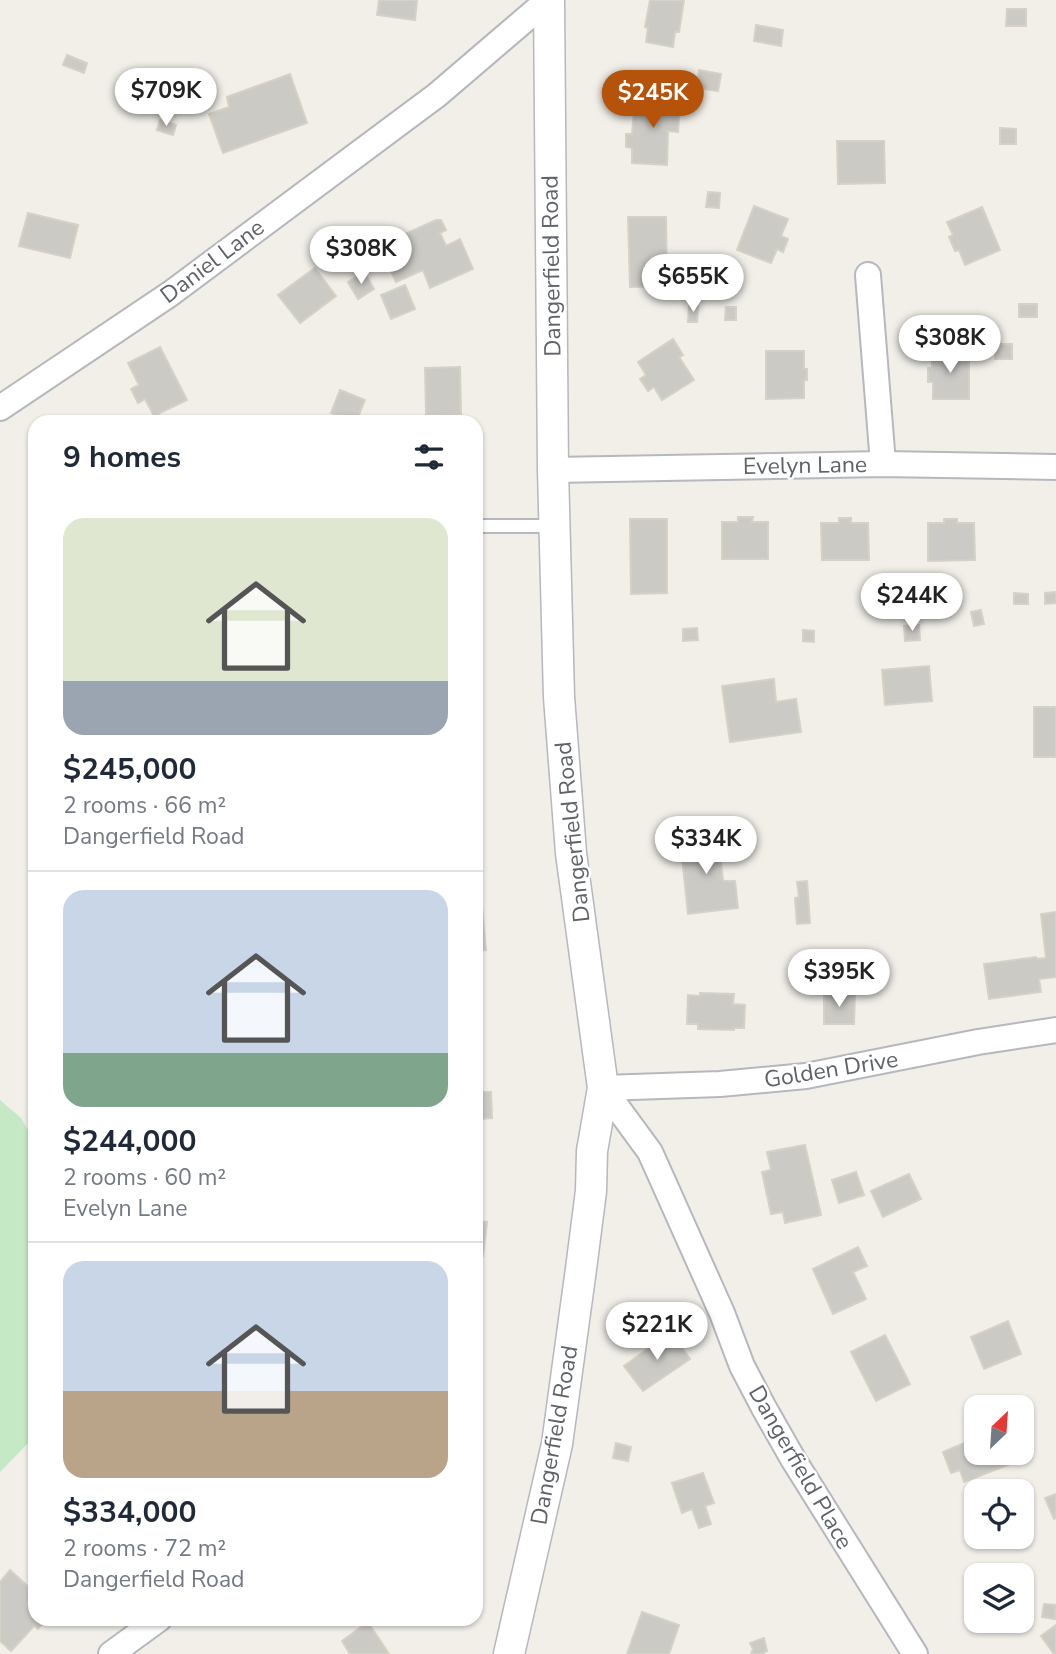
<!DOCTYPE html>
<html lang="en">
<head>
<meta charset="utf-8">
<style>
	:root { --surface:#fff; --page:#f2f2f3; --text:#1f2937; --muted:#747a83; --line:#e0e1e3; --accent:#b45309 }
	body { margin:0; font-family:"Nunito Sans",sans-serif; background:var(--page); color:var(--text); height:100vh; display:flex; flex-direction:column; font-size:26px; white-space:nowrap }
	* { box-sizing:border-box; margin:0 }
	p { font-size:23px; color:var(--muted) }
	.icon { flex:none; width:38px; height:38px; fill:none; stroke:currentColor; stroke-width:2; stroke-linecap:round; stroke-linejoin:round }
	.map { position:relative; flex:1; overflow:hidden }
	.details { position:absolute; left:28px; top:415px; width:455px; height:1211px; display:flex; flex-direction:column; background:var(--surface); border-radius:21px; box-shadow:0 2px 5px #0004 }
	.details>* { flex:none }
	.needle { width:46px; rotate:25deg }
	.fabs { position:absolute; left:964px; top:1395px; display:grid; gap:14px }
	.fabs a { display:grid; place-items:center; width:70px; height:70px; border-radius:14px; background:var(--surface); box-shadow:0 2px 5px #0004; font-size:35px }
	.price { position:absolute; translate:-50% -60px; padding:0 16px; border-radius:24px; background:#fff; color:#222; font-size:23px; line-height:46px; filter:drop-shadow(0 2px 4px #0008) }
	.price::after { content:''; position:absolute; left:50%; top:42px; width:21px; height:16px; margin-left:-10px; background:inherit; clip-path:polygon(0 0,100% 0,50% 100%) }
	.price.current { background:var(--accent); color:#fff }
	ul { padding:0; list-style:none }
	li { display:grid; align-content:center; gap:14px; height:371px; padding:0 35px }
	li+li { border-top:2px solid var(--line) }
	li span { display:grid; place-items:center; height:217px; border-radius:21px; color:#555 }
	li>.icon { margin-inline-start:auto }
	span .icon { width:126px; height:126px; fill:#fffc; stroke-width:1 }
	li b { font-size:30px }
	h2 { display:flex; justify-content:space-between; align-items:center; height:84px; padding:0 35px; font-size:30px }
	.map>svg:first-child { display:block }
	.green { fill:#c5e8c5 }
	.building { fill:#cccac5; stroke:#d6d1c6; stroke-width:2 }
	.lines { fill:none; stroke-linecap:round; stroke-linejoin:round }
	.service-casing { stroke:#b5b8bc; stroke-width:16 }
	.minor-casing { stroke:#b5b8bc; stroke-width:28 }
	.tertiary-casing { stroke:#b5b8bc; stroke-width:33 }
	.service { stroke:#fff; stroke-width:12 }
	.minor { stroke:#fff; stroke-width:24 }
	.tertiary { stroke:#fff; stroke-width:30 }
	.labels { text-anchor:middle; stroke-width:5; stroke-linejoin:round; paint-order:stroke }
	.street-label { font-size:23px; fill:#5f6368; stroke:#fff }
</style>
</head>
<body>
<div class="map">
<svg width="1056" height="1654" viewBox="0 0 1056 1654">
	<rect width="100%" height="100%" fill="#f1efe8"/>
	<path class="green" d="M0 1100 21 1118 35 1143V1436L0 1472Z"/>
	<g class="building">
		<path d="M379 0H417L415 20 377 15Z"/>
		<path d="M650 0H684L679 32H675L673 47 646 42 648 28 645 27Z"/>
		<path d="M1007 9H1026V26H1006Z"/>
		<path d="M756 25 783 30 781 46 754 41Z"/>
		<path d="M67 55 87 63 84 73 63 65Z"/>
		<path d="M699 70 721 74 718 91 697 88Z"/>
		<path d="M290 74 307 123 223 153 209 114 229 107 227 97Z"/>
		<path d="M635 99 680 100 678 132 668 131 667 165 632 163V148L626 147V134H632Z"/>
		<path d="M160 120 176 125 173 135 157 130Z"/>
		<path d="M1000 128 1016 129V144H1000Z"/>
		<path d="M837 141H884L885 183 838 184Z"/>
		<path d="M708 192 720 193 719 208 706 207Z"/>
		<path d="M754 206 788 219 781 236 788 239 783 252 777 249 771 263 737 250Z"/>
		<path d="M982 207 1000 250 965 265 959 250 955 251 949 237 953 235 947 222Z"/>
		<path d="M28 213 78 225 70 258 19 246Z"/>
		<path d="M628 217H666L667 286 630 287Z"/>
		<path d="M436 220H441L446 230 440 233 446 246 460 239 473 269 430 288 423 270 396 282 383 255 398 248 394 239Z"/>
		<path d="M315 268 336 296 300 323 278 295Z"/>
		<path d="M364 272 374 289 358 299 348 282Z"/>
		<path d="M405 285 415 309 391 319 381 295Z"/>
		<rect x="1019" y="304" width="18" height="13"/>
		<path d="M689 306H698L697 322H688Z"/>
		<path d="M726 307H736V320H725Z"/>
		<path d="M673 339 683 355 679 357 694 380 662 400 654 387 648 391 640 379 646 375 638 362Z"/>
		<rect x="995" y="344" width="17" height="15"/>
		<path d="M160 347 187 400 154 416 145 399 138 403 131 389 139 385 128 363Z"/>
		<path d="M766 351H804V369H807V380H804V398L766 399Z"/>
		<path d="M932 352H969V399H933V382H928V368H932Z"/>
		<path d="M460 367 461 414 426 415 425 368Z"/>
		<path d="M340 390 365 400 356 422 331 413Z"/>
		<path d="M738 517H753L752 522H768V559H722V522H738Z"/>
		<path d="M839 518H851V523H868L869 560H822L821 523H839Z"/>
		<path d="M630 519H667V593L631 594Z"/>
		<path d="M944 519H957V523H974L975 560 928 561V523H944Z"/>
		<path d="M1056 592V603L1045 604V593Z"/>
		<path d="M1014 593 1028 594V604H1014Z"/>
		<path d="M981 610 984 624 974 626 971 612Z"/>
		<path d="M919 625 920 640 905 641 904 626Z"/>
		<path d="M697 628 698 640 683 641V629Z"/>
		<path d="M803 630 814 631V642L803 641Z"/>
		<path d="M929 666 932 701 885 705 882 670Z"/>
		<path d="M774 679 776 702 796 699 801 732 730 742 722 686Z"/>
		<rect x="1034" y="707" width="22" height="50"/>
		<path d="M718 834 723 881H735L738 908 688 914 680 838Z"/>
		<path d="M807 881 810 923 797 924 795 898 799 897 797 882Z"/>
		<path d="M476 897H481L486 950 476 951Z"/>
		<path d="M1056 912V977L1039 979 1041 992 989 999 984 964 1036 957 1037 959 1046 958 1041 914Z"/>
		<path d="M700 993 734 994 733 1004 745 1005 744 1028H734V1030L698 1029V1024H687L688 995 700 996Z"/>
		<path d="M824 994H855L854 1024H824Z"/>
		<path d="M476 1073H478L479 1092H491L492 1118 481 1119 480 1149H476Z"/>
		<path d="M805 1145 821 1215 785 1223 783 1212 771 1214 762 1172 771 1170 767 1152Z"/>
		<path d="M856 1172 864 1195 839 1203 832 1180Z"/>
		<path d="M909 1174 921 1199 883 1217 871 1191Z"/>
		<path d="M476 1221 487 1222 483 1256H479L476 1282Z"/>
		<path d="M858 1247 867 1266 853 1272 866 1299 833 1314 813 1269Z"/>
		<path d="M1008 1321 1021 1354 984 1369 971 1337Z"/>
		<path d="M671 1332 690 1359 643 1391 624 1366Z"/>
		<path d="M885 1335 910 1384 876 1401 851 1352Z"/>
		<path d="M976 1438V1452H1003L1008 1465 964 1482 960 1470 951 1473 943 1452Z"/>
		<path d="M616 1443 631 1447 628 1461 613 1458Z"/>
		<path d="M703 1473 714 1503 705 1506 711 1524 699 1528 692 1509 682 1513 672 1483Z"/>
		<path d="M1056 1494V1518L1054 1519 1045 1498Z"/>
		<path d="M10 1570 35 1593V1619H47L38 1629 34 1626 11 1651 0 1641V1582Z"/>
		<path d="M1044 1604 1056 1605 1055 1619 1042 1617Z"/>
		<path d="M642 1612 679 1625 669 1654H627Z"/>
		<path d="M368 1622 389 1654H350L342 1641Z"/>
		<path d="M1056 1625V1654H1054L1041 1636Z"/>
		<path d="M764 1638 767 1651 762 1654H751L753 1649 750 1643Z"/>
	</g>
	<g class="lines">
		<g class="service-casing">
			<path id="service" d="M476 526H554"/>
		</g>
		<g class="minor-casing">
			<g id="minor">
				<path d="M868 275 883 464"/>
				<path d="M0 408 170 294 437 95 548 0"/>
				<path d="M553 470 883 464 1056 467"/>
				<path d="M603 1088 650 1152 722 1313 742 1366 764 1408 793 1459 915 1654"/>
				<path d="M603 1088 720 1084 806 1076 978 1042 1056 1030"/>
				<path d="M111 1654 159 1619"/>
			</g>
		</g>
		<g class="tertiary-casing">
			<path id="tertiary" d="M509 1654 557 1444 581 1269 591 1191 592 1151 603 1088 571 853 559 697 553 470 549 0"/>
		</g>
		<use href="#service" class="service"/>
		<use href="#minor" class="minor"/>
		<use href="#tertiary" class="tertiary"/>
	</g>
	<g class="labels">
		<g class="street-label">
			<text transform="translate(212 261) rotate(-37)" y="8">Daniel Lane</text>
			<text transform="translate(551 266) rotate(-91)" y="8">Dangerfield Road</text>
			<text transform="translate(805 465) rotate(-1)" y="8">Evelyn Lane</text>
			<text transform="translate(572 832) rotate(-96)" y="8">Dangerfield Road</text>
			<text transform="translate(831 1069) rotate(-9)" y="8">Golden Drive</text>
			<text transform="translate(554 1435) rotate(-80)" y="8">Dangerfield Road</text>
			<text transform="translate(801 1467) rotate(60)" y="8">Dangerfield Place</text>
		</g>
	</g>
</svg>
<div class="fabs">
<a><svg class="needle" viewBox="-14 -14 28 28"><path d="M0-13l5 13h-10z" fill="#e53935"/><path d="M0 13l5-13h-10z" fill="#747a83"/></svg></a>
<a><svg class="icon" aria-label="locate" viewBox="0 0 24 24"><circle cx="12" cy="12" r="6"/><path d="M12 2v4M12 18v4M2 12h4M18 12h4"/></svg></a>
<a><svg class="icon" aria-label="layers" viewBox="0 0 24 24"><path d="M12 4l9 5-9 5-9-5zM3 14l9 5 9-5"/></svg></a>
</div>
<b class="price" style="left:166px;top:128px">$709K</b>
<b class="price current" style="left:653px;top:130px">$245K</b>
<b class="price" style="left:361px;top:286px">$308K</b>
<b class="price" style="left:693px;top:314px">$655K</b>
<b class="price" style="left:950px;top:375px">$308K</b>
<b class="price" style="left:912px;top:633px">$244K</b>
<b class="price" style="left:706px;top:876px">$334K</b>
<b class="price" style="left:839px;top:1009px">$395K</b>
<b class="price" style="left:657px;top:1362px">$221K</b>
<section class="details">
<h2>9 homes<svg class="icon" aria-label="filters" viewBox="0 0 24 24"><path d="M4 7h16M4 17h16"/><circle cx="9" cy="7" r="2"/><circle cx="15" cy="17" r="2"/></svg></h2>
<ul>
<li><span style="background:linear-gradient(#dfe7d0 75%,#9aa5b1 0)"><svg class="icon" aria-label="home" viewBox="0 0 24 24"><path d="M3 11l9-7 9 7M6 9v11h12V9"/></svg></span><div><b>$245,000</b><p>2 rooms · 66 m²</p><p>Dangerfield Road</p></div></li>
<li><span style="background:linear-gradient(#c9d6e8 75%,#7fa58c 0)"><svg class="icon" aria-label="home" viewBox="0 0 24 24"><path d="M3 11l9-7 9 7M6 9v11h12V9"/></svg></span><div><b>$244,000</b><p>2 rooms · 60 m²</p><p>Evelyn Lane</p></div></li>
<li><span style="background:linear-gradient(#c9d6e8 60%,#b9a48a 0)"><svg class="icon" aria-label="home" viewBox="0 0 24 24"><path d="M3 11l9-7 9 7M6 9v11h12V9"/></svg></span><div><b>$334,000</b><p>2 rooms · 72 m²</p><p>Dangerfield Road</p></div></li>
</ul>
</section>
</div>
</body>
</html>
